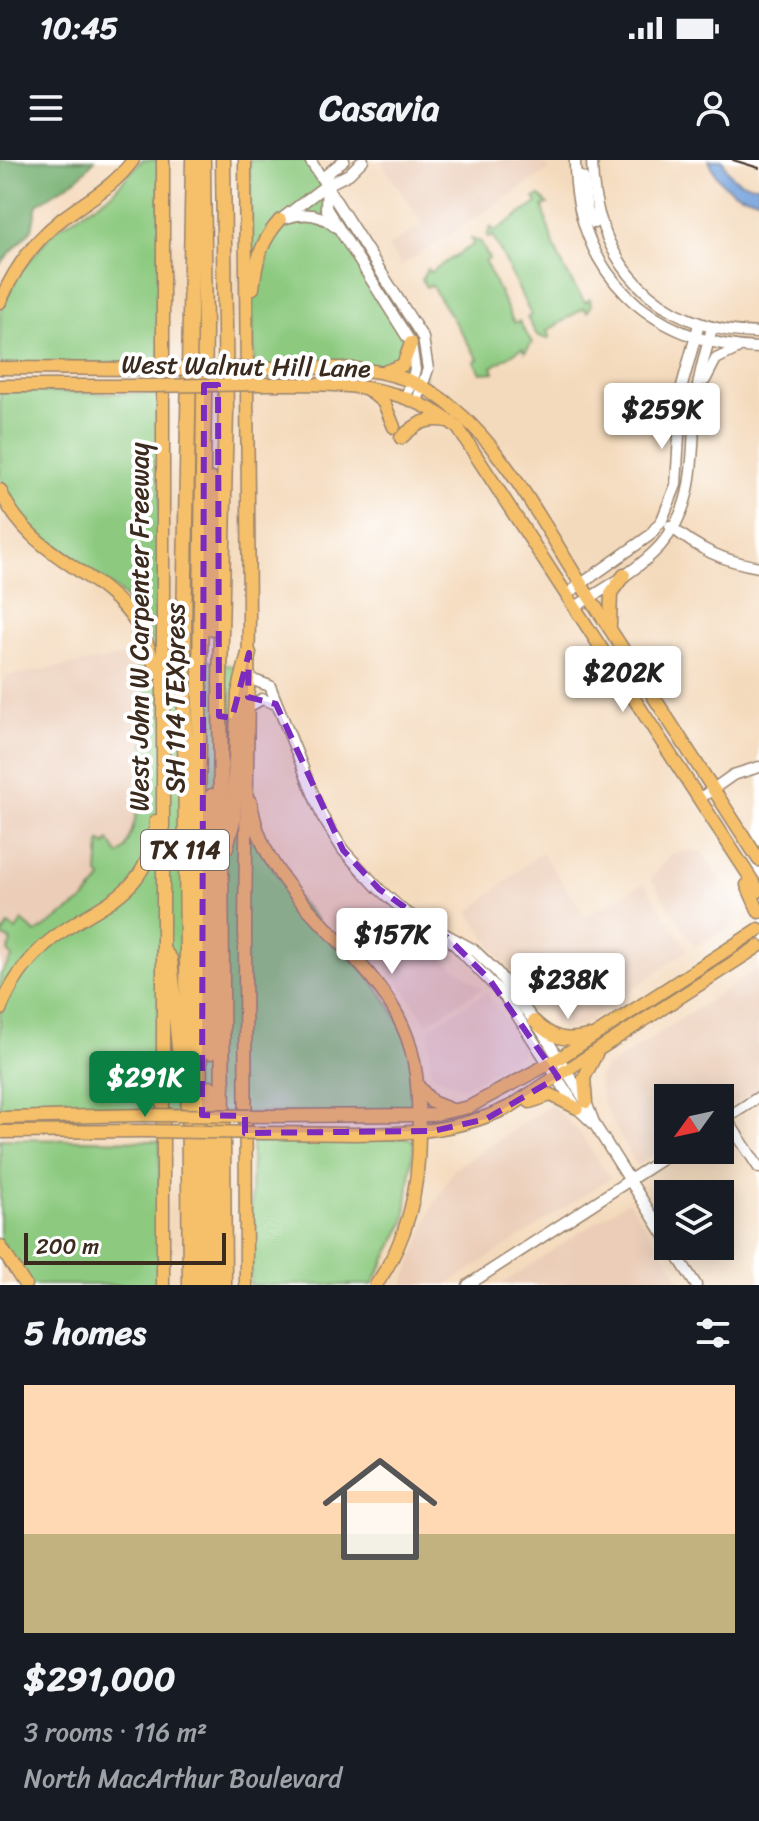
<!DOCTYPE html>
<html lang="en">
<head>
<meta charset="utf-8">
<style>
	:root { --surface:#171b24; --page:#242831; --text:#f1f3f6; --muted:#9ea1a6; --accent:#0b8043 }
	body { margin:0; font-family:Sriracha,sans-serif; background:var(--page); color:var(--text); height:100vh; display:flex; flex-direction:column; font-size:30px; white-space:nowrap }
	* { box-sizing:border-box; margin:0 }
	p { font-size:26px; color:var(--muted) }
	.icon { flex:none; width:44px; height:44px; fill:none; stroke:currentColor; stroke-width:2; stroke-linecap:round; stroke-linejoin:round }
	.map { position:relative; height:1125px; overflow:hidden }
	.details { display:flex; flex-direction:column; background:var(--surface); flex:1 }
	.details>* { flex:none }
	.needle { width:52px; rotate:237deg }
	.tools { position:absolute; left:654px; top:924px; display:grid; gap:16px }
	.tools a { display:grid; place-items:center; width:80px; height:80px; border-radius:0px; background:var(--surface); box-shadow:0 4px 20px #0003; font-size:40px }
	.scale { position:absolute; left:24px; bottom:20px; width:202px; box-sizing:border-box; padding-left:8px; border:4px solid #3b2a1e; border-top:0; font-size:22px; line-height:28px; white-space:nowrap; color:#3b2a1e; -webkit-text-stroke:6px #fff; paint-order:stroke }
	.price { position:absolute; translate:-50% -68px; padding:0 18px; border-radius:8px; background:#fff; color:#222; font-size:26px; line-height:52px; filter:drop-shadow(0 2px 4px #0008) }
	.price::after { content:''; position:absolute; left:50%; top:48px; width:24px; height:18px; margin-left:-12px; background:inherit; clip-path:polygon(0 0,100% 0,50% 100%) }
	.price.current { background:var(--accent); color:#fff }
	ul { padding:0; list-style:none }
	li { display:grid; align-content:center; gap:16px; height:424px; padding:0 24px }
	li span { display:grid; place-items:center; height:248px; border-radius:0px; color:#555 }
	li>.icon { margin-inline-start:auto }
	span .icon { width:144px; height:144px; fill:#fffc; stroke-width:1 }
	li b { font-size:34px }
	h2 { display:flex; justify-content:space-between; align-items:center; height:96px; padding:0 24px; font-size:34px }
	.status { display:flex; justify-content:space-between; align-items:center; height:56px; padding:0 40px; background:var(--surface); direction:ltr }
	.status svg { height:22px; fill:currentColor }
	header { display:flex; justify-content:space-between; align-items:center; height:104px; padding:0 24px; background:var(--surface); font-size:36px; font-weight:700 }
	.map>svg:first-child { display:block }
	.built { fill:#ebcdb8 }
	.green { fill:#8dca80; stroke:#647a4f; stroke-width:2 }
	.forest { fill:#72ae6e; stroke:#566c46; stroke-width:2 }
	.water { fill:#72a0db; stroke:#56657c; stroke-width:2 }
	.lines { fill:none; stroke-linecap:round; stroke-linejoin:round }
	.minor-casing { stroke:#98826d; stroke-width:13 }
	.major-casing { stroke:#98826d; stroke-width:15 }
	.highway-casing { stroke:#98826d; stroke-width:17 }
	.minor { stroke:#fff; stroke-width:10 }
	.major { stroke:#f6c06b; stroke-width:12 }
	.highway { stroke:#f6c06b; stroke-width:14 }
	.tram { stroke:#3b2a1e; stroke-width:2 }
	.major-bridge-casing { stroke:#98826d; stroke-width:15; stroke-linecap:butt }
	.major-bridge { stroke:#f6c06b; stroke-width:12 }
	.marked { fill:#7b2cbf; fill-opacity:0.2; stroke:#7b2cbf; stroke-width:6; stroke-dasharray:16 10; stroke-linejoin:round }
	.labels { text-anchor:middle; stroke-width:8; stroke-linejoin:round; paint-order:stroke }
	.shield { fill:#fff; stroke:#766a62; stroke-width:2 }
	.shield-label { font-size:24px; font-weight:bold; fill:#3b2a1e }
	.street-label { font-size:26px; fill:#3b2a1e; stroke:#fff }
</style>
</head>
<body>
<div class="status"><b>10:45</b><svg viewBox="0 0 49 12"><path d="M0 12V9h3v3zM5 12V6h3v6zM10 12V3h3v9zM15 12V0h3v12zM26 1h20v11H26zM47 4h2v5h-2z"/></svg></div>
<header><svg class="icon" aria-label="menu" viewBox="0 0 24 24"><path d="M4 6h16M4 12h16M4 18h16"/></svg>Casavia<svg class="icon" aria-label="person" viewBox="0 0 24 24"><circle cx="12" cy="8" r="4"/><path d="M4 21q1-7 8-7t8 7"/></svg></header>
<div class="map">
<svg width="759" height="1125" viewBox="0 0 759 1125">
	<rect width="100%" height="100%" fill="#fff"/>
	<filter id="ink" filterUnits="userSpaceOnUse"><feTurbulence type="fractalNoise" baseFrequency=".0125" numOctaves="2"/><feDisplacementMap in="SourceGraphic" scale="16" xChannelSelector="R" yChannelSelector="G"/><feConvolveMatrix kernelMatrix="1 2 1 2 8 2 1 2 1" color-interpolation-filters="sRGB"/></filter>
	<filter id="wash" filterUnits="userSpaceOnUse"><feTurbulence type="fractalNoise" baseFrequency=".006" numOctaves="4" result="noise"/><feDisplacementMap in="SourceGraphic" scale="32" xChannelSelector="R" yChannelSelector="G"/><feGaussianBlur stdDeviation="1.8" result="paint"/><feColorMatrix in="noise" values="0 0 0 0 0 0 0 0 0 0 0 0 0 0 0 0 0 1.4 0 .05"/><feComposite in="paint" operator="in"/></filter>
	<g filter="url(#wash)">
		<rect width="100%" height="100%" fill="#f4dabc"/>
		<g class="built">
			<path d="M380 0H543L549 10 401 106 388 87 423 64Z"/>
			<path d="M134 495 142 533V628L131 675 92 734 35 773 0 815V543L3 521 10 515Z"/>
			<path d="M693 690 703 692 738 749V761L728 769 695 786 651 719 671 694Z"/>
			<path d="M541 692 586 756 644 723 688 790 581 866 562 870 497 794 469 752Z"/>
			<path d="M415 777 482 828 427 863 383 800Z"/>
			<path d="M759 808V929L720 954V938H668V987L636 1006 603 944 598 918 603 910Z"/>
			<path d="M486 833 522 884V893L463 928 431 914 429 868Z"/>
			<path d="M552 945 579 972 610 1018 447 1125H403L434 1044 454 1009Z"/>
			<path d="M628 1041 684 1125H500Z"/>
		</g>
		<g class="green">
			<path d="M142 0H160V203L0 204V153L17 115 54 71 111 34Z"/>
			<path d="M249 0H305L420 174 426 202 423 225 395 214 254 206Z"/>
			<path d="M540 36 548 44 543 46C550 82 563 112 585 142L590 139 591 146 587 152 584 148 547 171 550 176 547 179 537 175 527 158 531 155 493 76 488 78 487 75 491 67 494 71 498 69 537 43 534 38Z"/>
			<path d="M471 79 481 82 489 99 485 102 512 159 515 163 519 161 532 183 525 192 522 188 492 207 494 212 481 213 474 202 478 199 431 125 426 127 422 119 427 109 430 112 473 85Z"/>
			<path d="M0 231 160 234V490L241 508C241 562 240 659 271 705 313 769 390 816 412 893 417 911 415 935 416 954L0 951V815L13 797 8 792 11 781 2 776 8 765 16 770 22 761 36 773 83 741 102 719 98 715 100 681 106 685 109 680 119 695 125 689C147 641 150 554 137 503L131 505 127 492 132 485 155 489C144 468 136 447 118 431 73 392 20 381 0 317Z"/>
			<path d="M0 979 160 981 159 1125H29L0 1079Z"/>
			<path d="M256 979 409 978 414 982 405 1062 372 1125H250L252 981Z"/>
		</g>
		<path class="forest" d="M0 0H95L78 18 37 44 32 69 0 104Z"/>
		<path class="water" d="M723 0C728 18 741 25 759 25V39C732 35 718 25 709 0Z"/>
	</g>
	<g filter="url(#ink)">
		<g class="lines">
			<g class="minor-casing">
				<g id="minor">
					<path d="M310 0 423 178 428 209 417 241"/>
					<path d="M344 0 327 14 326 48 411 183 415 210 406 237"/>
					<path d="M575 0C574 111 650 184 759 188"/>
					<path d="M592 0C592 100 657 172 759 173"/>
					<path d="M578 16 583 18 587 50 594 63"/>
					<path d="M286 58C304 52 320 53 334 66"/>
					<path d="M280 60 325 26 349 14 363 0"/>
					<path d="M705 220 716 199 737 189"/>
					<path d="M670 366C698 389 723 401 759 407"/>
					<path d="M567 434 649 376 662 360 676 325 682 226 699 164"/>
					<path d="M575 447C604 429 637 411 660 386 699 342 690 294 696 240 698 216 706 192 712 168"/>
					<path d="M249 514 253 520 270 526 322 656 343 690 379 729 405 752 474 790 497 812 541 870 586 942 595 965 668 1081"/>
					<path d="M248 547 262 539 276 544"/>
					<path d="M699 639 733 615 759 607"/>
					<path d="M452 782 505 837 577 948 594 964"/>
					<path d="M726 958 759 1008"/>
					<path d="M722 961 759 937"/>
					<path d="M671 1086 696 1125"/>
					<path d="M468 1125 676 990"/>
				</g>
			</g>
			<g class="major-casing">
				<g id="major">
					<path d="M245 0 249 455 245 764 246 1125"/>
					<path d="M253 128C256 101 261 81 280 60"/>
					<path d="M0 142C14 109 34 81 62 59 88 39 113 28 133 0"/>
					<path d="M0 208 149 209"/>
					<path d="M264 208C316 208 378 202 425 228 498 270 543 366 588 435 645 524 702 612 759 700"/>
					<path d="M384 212 403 205 411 183"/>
					<path d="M263 224C332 224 401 220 458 268L759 731"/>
					<path d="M0 226H150"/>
					<path d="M366 228 384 243 394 267"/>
					<path d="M401 278C416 264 426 257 447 261"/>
					<path d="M0 330C38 416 135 408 156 513"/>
					<path d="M610 465 611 433 624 415"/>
					<path d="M251 642C264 739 366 783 403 867 419 902 418 938 419 975 419 1030 408 1079 376 1125"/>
					<path d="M747 725 759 752"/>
					<path d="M0 850C10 825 26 802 46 784 94 742 150 741 156 661"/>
					<path d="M534 861C552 878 564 882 588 876"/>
					<path d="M419 927 432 942 452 950"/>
					<path d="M530 942 551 935 577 948"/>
					<path d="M586 942 584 918 596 894"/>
					<path d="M274 956 432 955 469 947 558 899 759 769"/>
					<path d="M0 958 143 955"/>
					<path d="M0 972 145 971"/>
					<path d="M265 973C348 972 436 984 511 946L759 786"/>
					<path d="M0 1086 25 1125"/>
					<path d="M163 1125V0"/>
				</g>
			</g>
			<g class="highway-casing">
				<g id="highway">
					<path d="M223 0 226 251 220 520 224 1125"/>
					<path d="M211 320V468"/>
					<path d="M226 687 233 661 239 533 249 493"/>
					<path d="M164 792 170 799 180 897"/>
					<path d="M211 892 212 636"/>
					<path d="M211 928 214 1125"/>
					<path d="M190 1125 184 465 193 0"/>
					<path d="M201 1125 198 649 205 172 203 0"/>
				</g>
			</g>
			<use href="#minor" class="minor"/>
			<use href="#major" class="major"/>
			<use href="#highway" class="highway"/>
			<path class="tram" d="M733 0 759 8"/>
			<g class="major-bridge-casing">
				<g id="major-bridge">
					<path d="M149 209 264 208"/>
					<path d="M150 226 263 224"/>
					<path d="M143 955 274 956"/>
					<path d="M145 971 265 973"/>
				</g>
			</g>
			<use href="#major-bridge" class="major-bridge"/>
		</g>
	</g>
	<path class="marked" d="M204 225H218L219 556 232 558 249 493 248 537 276 544 343 690 379 729 448 778 489 819 558 917 486 959 433 971 245 973V956L202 955Z"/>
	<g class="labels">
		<rect class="shield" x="141" y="670" width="88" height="40" rx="6"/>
		<g class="shield-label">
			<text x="185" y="698">TX 114</text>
		</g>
		<g class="street-label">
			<text transform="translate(246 206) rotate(1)" y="9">West Walnut Hill Lane</text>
			<text transform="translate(139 467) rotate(-90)" y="9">West John W Carpenter Freeway</text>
			<text transform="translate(175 538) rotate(-90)" y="9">SH 114 TEXpress</text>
		</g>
	</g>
</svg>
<div class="tools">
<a><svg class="needle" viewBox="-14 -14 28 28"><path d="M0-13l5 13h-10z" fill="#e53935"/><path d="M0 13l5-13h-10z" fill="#9ea1a6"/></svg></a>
<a><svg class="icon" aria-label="layers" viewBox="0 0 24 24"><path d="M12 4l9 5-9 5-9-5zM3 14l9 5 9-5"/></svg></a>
</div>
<div class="scale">200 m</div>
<b class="price" style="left:662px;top:291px">$259K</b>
<b class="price" style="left:623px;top:554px">$202K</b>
<b class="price" style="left:392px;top:816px">$157K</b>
<b class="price" style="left:568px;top:861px">$238K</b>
<b class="price current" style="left:145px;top:959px">$291K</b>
</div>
<section class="details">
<h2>5 homes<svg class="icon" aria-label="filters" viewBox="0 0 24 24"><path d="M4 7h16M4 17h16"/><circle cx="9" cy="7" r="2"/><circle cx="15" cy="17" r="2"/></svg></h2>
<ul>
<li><span style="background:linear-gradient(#ffd9b3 60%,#c2b280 0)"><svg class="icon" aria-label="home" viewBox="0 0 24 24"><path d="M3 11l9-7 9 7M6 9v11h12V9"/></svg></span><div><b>$291,000</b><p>3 rooms · 116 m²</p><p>North MacArthur Boulevard</p></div></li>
</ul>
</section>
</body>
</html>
